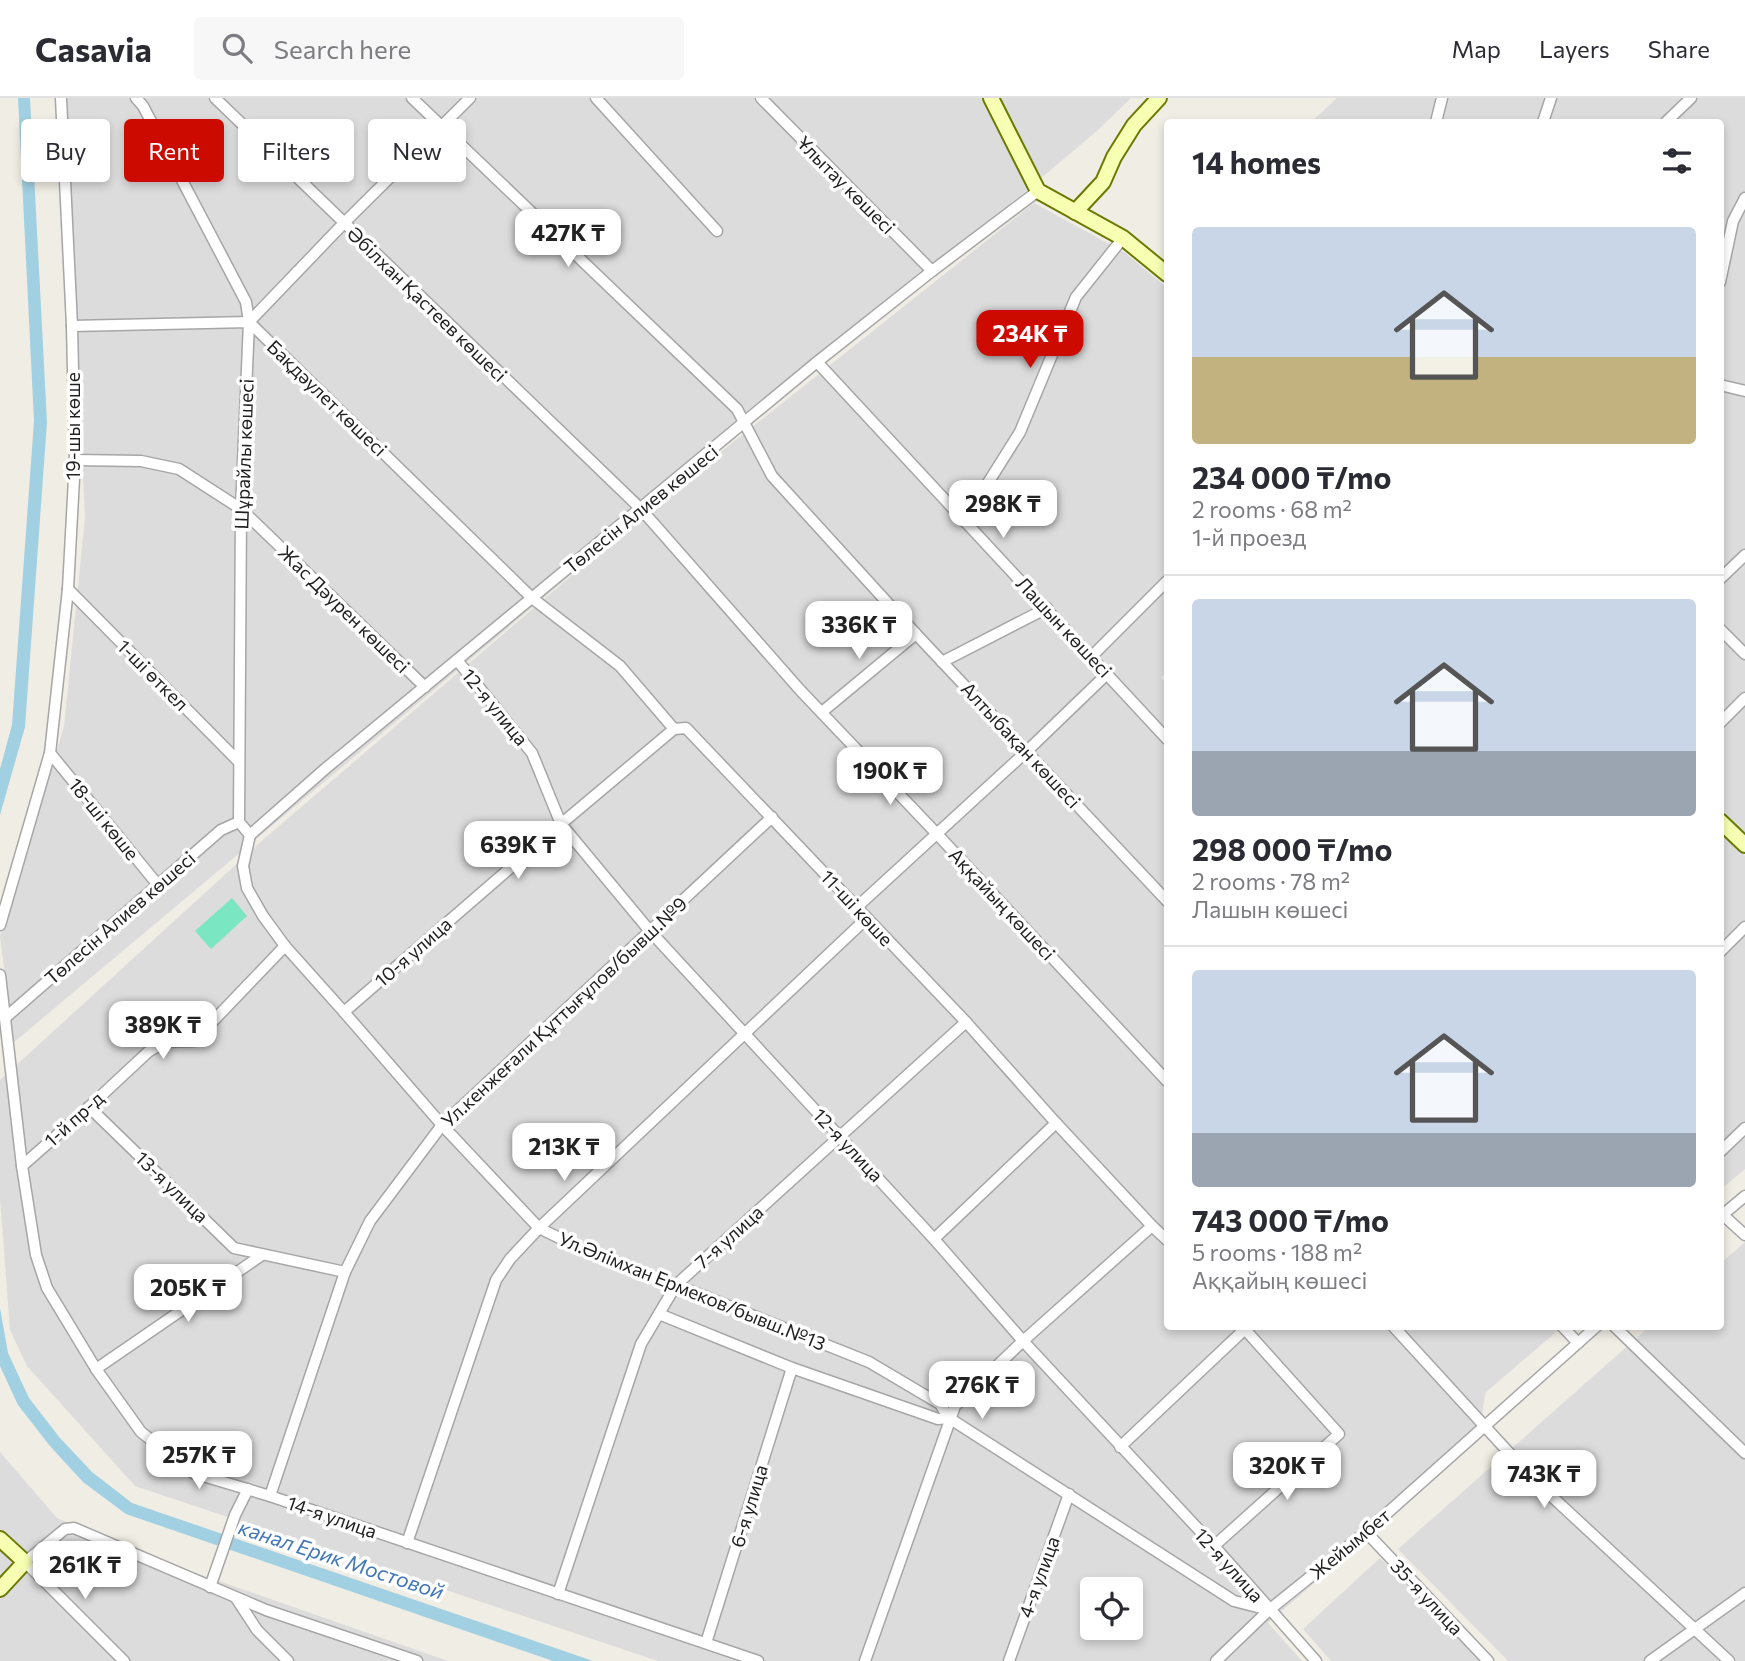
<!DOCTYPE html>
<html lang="en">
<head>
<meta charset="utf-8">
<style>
	:root { --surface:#fff; --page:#f7f7f7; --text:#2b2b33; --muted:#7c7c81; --line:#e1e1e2; --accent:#cd0a00 }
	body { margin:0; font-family:Commissioner,sans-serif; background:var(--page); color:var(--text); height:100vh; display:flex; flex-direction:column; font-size:26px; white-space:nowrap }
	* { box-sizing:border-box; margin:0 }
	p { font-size:23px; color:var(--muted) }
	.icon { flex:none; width:38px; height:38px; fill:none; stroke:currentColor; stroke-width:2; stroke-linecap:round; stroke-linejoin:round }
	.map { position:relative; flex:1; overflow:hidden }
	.side { position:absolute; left:1164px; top:21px; width:560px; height:1211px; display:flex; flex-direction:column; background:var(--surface); border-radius:7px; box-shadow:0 4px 10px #0003 }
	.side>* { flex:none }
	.hud { position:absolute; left:21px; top:21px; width:665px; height:63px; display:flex; gap:14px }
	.buttons { position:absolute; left:1080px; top:1479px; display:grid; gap:14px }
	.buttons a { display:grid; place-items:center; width:63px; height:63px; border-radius:7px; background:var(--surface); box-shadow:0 4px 10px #0003; font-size:35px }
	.price { position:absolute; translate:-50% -60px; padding:0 16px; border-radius:14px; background:#fff; color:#222; font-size:23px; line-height:46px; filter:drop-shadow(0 2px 4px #0008) }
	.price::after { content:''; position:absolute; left:50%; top:42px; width:21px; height:16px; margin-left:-10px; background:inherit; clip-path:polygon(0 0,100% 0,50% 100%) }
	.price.selected { background:var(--accent); color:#fff }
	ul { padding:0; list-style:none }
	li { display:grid; align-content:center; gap:14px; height:371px; padding:0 28px }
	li+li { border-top:2px solid var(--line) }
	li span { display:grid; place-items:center; height:217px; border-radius:7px; color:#555 }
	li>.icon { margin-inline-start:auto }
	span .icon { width:126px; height:126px; fill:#fffc; stroke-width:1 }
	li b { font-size:30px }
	h2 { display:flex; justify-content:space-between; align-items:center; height:84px; padding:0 28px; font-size:30px }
	.tag { padding:0 24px; border-radius:7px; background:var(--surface); box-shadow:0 4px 10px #0003; font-size:24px; line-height:63px }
	.tag.selected { background:var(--accent); color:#fff }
	header { display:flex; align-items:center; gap:42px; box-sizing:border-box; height:98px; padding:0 35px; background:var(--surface); border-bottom:2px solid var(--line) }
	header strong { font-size:33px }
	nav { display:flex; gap:38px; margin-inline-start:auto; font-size:24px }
	.search { width:490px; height:63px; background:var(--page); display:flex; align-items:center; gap:18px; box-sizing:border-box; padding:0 24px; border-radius:7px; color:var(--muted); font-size:26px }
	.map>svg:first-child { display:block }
	.residential { fill:#dddcdc; fill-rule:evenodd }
	.pitch { fill:#7be6c2 }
	.water { fill:#a1d0e2 }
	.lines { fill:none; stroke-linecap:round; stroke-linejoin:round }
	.street-casing { stroke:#a6a6a6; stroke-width:13 }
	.secondary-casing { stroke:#687b00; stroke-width:18 }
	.street { stroke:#fff; stroke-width:10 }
	.secondary { stroke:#f7ffb3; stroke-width:14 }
	.labels { text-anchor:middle; stroke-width:7; stroke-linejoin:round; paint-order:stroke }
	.street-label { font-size:19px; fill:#1f1f1f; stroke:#fff }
	.water-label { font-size:21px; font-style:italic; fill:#4277b7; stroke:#fff }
</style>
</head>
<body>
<header>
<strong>Casavia</strong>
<div class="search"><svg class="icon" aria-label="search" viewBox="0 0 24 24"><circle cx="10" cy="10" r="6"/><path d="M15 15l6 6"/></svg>Search here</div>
<nav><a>Map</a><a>Layers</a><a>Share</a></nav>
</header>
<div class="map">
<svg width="1745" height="1563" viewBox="0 0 1745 1563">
	<rect width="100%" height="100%" fill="#f0ede4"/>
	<g class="residential">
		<path d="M63 0H1131L1098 32 654 407 1034 105 1124 154 1167 190V573L1161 580 1167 586V1228L1562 1229 1485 1295 1479 1342 1268 1525 1302 1563H658L135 1388 27 1268 10 1232 0 1100V982L265 740 633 425 13 945 0 838 64 629 85 419ZM1092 1491H1130V1530H1092Z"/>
		<path d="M1337 0H1745V740L1720 715V24H1311Z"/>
		<path d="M1720 734 1745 758V1071L1720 1092Z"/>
		<path d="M1745 1144V1563H1508L1398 1451 1649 1229 1720 1228V1166Z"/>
		<path d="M0 1354 57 1420 196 1475 448 1563H0Z"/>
		<path d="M1380 1460 1483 1563H1331L1303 1531Z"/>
	</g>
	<path class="pitch" d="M232 800 247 818 211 851 195 833Z"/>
	<g class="water">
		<path d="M18 0H30L47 324 25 629 0 717V671L12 627 34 323Z"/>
		<path d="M0 1210 8 1255 29 1300 60 1340 92 1374 132 1405 593 1563H553L126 1416 83 1384 50 1348 18 1307 0 1268Z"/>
	</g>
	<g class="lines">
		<g class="street-casing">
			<g id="street">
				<path d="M136 0 143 8 246 204 249 224 241 411 239 724 250 737"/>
				<path d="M215 0 640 410 800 592 937 736 1167 983"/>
				<path d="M412 0 737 311 772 378 916 536 1167 803"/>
				<path d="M596 0 717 133"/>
				<path d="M761 0 932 173"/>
				<path d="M1436 24 1442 0"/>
				<path d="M1543 24 1551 0"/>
				<path d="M1666 24 1691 0"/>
				<path d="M1720 184 1733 123 1745 100"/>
				<path d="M249 224 344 125 470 0"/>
				<path d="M72 228 249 224 532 500 620 568 674 631 686 630 966 924 1056 1025 1152 1128 1167 1142"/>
				<path d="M817 264 1167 641"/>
				<path d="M1720 287 1745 293"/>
				<path d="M75 362 141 363 179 371 241 411 425 589"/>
				<path d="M964 423 1020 334 1076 199 1123 140"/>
				<path d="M1720 481 1745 457"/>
				<path d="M68 491 239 664"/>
				<path d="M1720 531 1745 556"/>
				<path d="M1091 559 1167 483"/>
				<path d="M457 562 532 655 561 726 649 832 934 1141 1023 1243 1214 1448 1316 1563"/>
				<path d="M942 564 1047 510"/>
				<path d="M822 614 916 536"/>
				<path d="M1720 625 1745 600"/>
				<path d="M50 655 158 787"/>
				<path d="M250 737 325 671 817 264 932 173 1038 93"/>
				<path d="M250 737 243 768 247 790 263 818 285 848 344 914 442 1027 539 1130 582 1151 676 1187 869 1264 940 1306 949 1320"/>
				<path d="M857 809 1027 653 1107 576"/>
				<path d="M0 827 50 655 68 491 75 362 72 228 61 0"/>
				<path d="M1720 854 1745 829"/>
				<path d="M0 877 22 1068 36 1157 47 1190 96 1271 141 1334 193 1375 270 1398 758 1563"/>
				<path d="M344 914 561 726 674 631"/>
				<path d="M5 920 221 732 239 724"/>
				<path d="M89 1009 234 1150 345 1174"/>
				<path d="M1720 1054 1745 1030"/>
				<path d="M22 1068 89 1009 148 954 165 944 194 943 285 848"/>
				<path d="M1723 1117 1745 1137"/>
				<path d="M1720 1119 1745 1098"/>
				<path d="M934 1141 1056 1025"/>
				<path d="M659 1216 792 1270 938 1321 949 1320 1234 1503 1269 1512"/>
				<path d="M1393 1228 1533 1381 1729 1563"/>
				<path d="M1562 1228 1578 1245"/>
				<path d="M1614 1228 1745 1355"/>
				<path d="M96 1271 262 1157"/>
				<path d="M1120 1349 1245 1231"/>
				<path d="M270 1398 345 1174 370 1123 442 1027 772 719"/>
				<path d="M1366 1434 1488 1563"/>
				<path d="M407 1445 496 1182 510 1161 539 1130 867 820"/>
				<path d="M1214 1448 1339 1336 1242 1228"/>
				<path d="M210 1489 235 1417 248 1391"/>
				<path d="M558 1496 641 1246 676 1187 966 924"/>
				<path d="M236 1500 257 1532 288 1563"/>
				<path d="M706 1545 792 1270"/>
				<path d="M124 1563 25 1464 65 1431 74 1430 266 1512 417 1563"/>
				<path d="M865 1563 955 1308 1023 1243 1152 1128"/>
				<path d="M1009 1563 1069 1396"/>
				<path d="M1216 1563 1269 1512 1366 1434 1597 1228"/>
				<path d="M1650 1563 1745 1495"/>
			</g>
		</g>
		<g class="secondary-casing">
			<g id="secondary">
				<path d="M991 0 1038 93 1123 140 1167 176"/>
				<path d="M1075 114 1103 84 1114 59 1134 27 1159 0"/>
				<path d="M1720 723 1745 747"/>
				<path d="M0 1441 25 1464 0 1491"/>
			</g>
		</g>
		<use href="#street" class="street"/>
		<use href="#secondary" class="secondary"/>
	</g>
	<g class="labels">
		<g class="street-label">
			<text transform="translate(846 87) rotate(45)" y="7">Ұлытау көшесi</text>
			<text transform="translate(427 206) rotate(44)" y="7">Әбілхан Қастеев көшесi</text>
			<text transform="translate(327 300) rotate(44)" y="7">Бақдәулет көшесi</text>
			<text transform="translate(73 328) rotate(-90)" y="7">19-шы көше</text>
			<text transform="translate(244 356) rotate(-88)" y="7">Шұрайлы көшесі</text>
			<text transform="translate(641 411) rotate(-39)" y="7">Төлесін Алиев көшесі</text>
			<text transform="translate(344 511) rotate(44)" y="7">Жас Дәурен көшесі</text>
			<text transform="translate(1064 529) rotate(47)" y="7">Лашын көшесі</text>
			<text transform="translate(153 577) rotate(45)" y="7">1-шi өткел</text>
			<text transform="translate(495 609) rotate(51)" y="7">12-я улица</text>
			<text transform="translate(1021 647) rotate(47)" y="7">Алтыбақан көшесі</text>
			<text transform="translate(104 721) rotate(51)" y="7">18-ші көше</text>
			<text transform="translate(1002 806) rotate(47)" y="7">Аққайың көшесі</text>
			<text transform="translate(857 810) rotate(47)" y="7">11-ші көше</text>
			<text transform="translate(120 820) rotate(-41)" y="7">Төлесін Алиев көшесі</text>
			<text transform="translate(413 854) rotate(-41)" y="7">10-я улица</text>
			<text transform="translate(564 914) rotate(-43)" y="7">Ул.кенжеғали Құттығұлов/бывш.№9</text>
			<text transform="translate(74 1021) rotate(-42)" y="7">1-й пр-д</text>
			<text transform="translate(848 1047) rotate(47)" y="7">12-я улица</text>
			<text transform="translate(172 1089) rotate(44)" y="7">13-я улица</text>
			<text transform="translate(729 1139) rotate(-42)" y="7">7-я улица</text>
			<text transform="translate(692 1193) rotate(22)" y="7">Ул.Әлімхан Ермеков/бывш.№13</text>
			<text transform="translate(749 1408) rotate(-73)" y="7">6-я улица</text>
			<text transform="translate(332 1419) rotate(19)" y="7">14-я улица</text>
			<text transform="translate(1350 1446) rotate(-40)" y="7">Жейымбет</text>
			<text transform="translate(1229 1467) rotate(48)" y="7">12-я улица</text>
			<text transform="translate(1039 1479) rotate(-70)" y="7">4-я улица</text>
			<text transform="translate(1427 1499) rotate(47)" y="7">35-я улица</text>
		</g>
		<g class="water-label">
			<text transform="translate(341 1462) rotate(18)" y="7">канал Ерик Мостовой</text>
		</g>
	</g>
</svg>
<div class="buttons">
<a><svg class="icon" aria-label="locate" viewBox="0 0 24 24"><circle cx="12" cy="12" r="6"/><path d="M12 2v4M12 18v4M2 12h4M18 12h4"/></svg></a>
</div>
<b class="price" style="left:568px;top:171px">427K ₸</b>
<b class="price selected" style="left:1030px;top:272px">234K ₸</b>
<b class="price" style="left:1003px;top:442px">298K ₸</b>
<b class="price" style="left:859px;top:563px">336K ₸</b>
<b class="price" style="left:890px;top:709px">190K ₸</b>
<b class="price" style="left:518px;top:783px">639K ₸</b>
<b class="price" style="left:163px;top:963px">389K ₸</b>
<b class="price" style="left:564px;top:1085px">213K ₸</b>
<b class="price" style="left:188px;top:1226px">205K ₸</b>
<b class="price" style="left:982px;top:1323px">276K ₸</b>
<b class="price" style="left:199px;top:1393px">257K ₸</b>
<b class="price" style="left:1287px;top:1404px">320K ₸</b>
<b class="price" style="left:1544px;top:1412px">743K ₸</b>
<b class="price" style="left:85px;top:1503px">261K ₸</b>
<div class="hud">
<a class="tag">Buy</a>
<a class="tag selected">Rent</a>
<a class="tag">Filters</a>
<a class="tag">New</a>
</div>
<section class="side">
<h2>14 homes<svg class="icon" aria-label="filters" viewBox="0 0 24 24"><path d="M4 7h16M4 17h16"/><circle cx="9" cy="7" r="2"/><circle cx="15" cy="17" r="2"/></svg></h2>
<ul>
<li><span style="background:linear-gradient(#c9d6e8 60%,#c2b280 0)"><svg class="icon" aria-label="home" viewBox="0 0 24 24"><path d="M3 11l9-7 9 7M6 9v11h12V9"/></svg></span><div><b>234 000 ₸/mo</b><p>2 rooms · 68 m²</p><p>1-й проезд</p></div></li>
<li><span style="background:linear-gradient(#c9d6e8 70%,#9aa5b1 0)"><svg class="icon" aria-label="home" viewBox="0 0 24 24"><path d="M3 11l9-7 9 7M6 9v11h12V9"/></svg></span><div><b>298 000 ₸/mo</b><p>2 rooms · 78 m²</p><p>Лашын көшесі</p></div></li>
<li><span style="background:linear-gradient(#c9d6e8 75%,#9aa5b1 0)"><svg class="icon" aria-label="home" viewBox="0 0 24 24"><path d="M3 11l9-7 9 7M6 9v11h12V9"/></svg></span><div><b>743 000 ₸/mo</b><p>5 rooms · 188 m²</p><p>Аққайың көшесі</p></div></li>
</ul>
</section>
</div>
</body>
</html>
